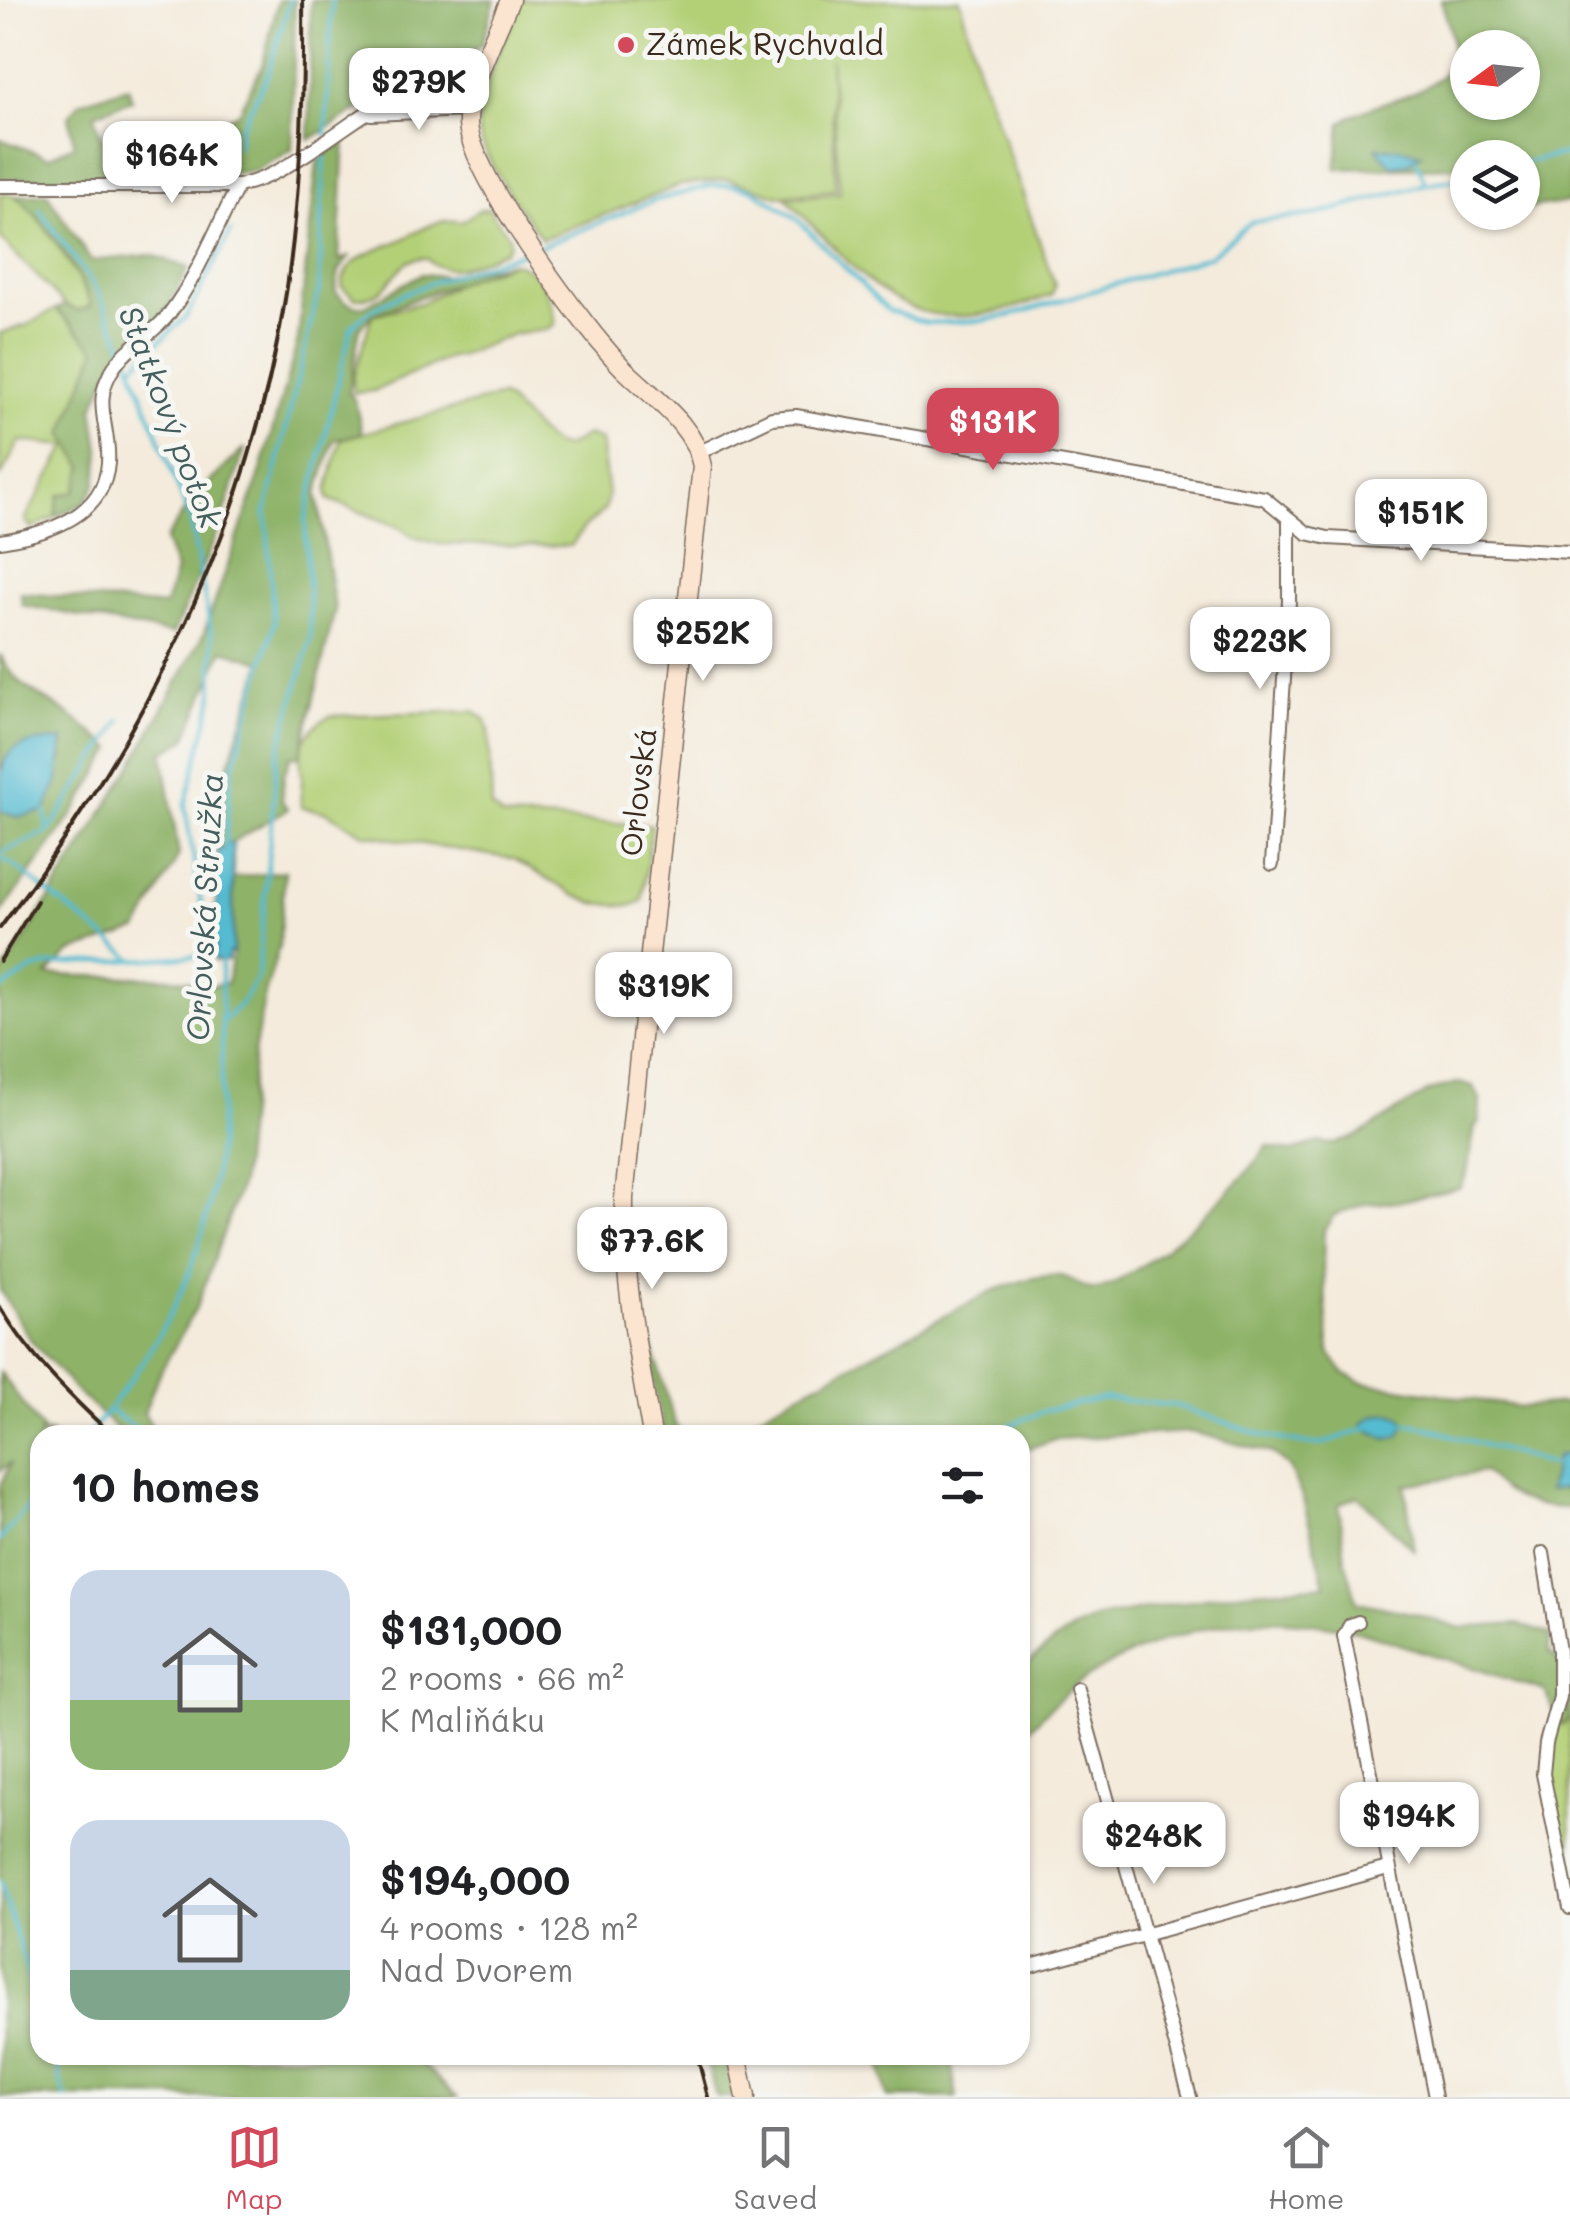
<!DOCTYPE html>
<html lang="en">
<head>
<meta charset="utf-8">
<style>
	:root { --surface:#fff; --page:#f6f6f6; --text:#202124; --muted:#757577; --line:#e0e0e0; --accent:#d1495b }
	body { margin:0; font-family:Mali,sans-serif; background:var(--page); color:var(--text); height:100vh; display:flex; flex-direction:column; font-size:38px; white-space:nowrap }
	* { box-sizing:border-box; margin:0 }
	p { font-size:32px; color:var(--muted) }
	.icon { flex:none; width:55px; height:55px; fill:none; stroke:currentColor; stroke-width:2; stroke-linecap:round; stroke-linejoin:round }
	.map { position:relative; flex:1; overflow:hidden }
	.panel { position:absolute; left:30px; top:1425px; width:1000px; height:640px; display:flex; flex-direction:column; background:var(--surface); border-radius:30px; box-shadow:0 2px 8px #0004 }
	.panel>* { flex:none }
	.needle { width:65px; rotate:255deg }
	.controls { position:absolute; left:1450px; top:30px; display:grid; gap:20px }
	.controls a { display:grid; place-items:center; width:90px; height:90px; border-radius:50%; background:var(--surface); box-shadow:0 2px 8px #0004; font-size:50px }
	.price { position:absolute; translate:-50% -85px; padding:0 22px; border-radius:20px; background:#fff; color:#222; font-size:32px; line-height:65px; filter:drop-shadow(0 2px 5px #0008) }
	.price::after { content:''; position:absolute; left:50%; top:60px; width:30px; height:22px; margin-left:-15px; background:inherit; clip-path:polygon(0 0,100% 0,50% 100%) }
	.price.selected { background:var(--accent); color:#fff }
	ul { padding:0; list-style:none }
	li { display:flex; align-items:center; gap:30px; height:250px; padding:0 40px }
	li span { display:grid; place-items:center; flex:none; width:280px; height:200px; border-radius:30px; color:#555 }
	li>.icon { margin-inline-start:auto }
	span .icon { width:120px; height:120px; fill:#fffc; stroke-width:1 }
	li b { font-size:42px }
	h2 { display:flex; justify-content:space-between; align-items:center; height:120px; padding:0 40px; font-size:42px }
	.tabs { display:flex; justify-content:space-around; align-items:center; height:140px; border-top:2px solid var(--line); background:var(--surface); font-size:28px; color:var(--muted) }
	.tabs a { display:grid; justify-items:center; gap:5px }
	.tabs .selected { color:var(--accent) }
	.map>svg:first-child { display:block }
	.green { fill:#b3d077; stroke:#777d4a; stroke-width:2.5 }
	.forest { fill:#8eb268; stroke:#646e43; stroke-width:2.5; fill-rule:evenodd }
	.water { fill:#54bbd1; stroke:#487278; stroke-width:2.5 }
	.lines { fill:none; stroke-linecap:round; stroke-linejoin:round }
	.stream { stroke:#54bbd1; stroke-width:4 }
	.minor-casing { stroke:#7c6e60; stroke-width:16 }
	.secondary-casing { stroke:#7c6e60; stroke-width:21 }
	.minor { stroke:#fff; stroke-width:12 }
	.secondary { stroke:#fce5d0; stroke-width:18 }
	.rail { stroke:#3b2a1e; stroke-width:4 }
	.poi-dot { fill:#d1495b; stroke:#f6f6f2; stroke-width:4 }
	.labels { text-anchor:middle; stroke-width:10; stroke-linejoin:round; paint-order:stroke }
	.poi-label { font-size:30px; fill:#3b2a1e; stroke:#f6f6f2; text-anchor:start }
	.street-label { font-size:30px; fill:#3b2a1e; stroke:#f6f6f2 }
	.water-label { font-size:32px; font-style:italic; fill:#445d5d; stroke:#f6f6f2 }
</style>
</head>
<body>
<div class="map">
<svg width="1570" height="2097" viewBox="0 0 1570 2097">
	<rect width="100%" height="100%" fill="#f6f6f2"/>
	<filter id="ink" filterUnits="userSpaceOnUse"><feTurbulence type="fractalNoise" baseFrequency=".01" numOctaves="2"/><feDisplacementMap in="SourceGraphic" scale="20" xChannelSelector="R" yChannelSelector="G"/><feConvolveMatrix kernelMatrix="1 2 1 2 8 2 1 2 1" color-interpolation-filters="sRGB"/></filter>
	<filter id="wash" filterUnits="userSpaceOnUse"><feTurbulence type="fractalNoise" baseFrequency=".0048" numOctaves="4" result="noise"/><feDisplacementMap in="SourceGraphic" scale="40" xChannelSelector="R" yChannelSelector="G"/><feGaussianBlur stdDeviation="2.25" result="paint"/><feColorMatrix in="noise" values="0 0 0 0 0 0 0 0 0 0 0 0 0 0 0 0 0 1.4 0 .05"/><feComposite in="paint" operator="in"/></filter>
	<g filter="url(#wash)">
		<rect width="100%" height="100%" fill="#f4ebdc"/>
		<g class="green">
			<path d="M522 0H960L978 68 1055 285 1052 295C907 349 880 293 786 198L840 193 830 59 836 190 778 196 728 179 681 185 542 239C525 215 483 160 479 132 475 93 507 37 522 0Z"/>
			<path d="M0 194C5 194 11 194 16 196 35 205 85 285 91 306L78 311 68 308 0 238Z"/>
			<path d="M488 208 509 236 510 242 505 251C478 259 449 282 426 258 389 257 398 299 355 298L342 287C343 257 379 250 401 240 421 231 438 216 461 222L479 210Z"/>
			<path d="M510 263C536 263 556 301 555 325L546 330 514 334 459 356 450 357 374 391 354 393 353 378 372 315 421 303 460 282Z"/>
			<path d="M56 309 97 350 64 433 85 467 75 492 59 496 55 517 31 529 25 519 67 446 20 441 0 478V333L27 325Z"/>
			<path d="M501 396C518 405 546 449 565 447 572 446 581 438 587 435L601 440 608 495 605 509 582 530 571 546 440 544 413 537 399 527 328 499 327 490 341 439Z"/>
			<path d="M474 711 486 720 489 731 492 808 502 817 652 825 642 901 630 906 594 903 574 895 514 859 364 834 326 812 301 807C299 797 303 786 302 775 297 749 306 728 330 716Z"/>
			<path d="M1556 1716 1563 1725 1570 1719V1878C1557 1821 1538 1774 1556 1716Z"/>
		</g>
		<g class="forest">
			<path d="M278 0H295L292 150 254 171 221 174 212 167 202 144 210 126 238 113 263 64Z"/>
			<path d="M311 0H495L482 45 406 80 309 140Z"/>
			<path d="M1441 0H1570V202L1523 209 1522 158H1468L1467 167 1336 169 1341 123C1372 96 1452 100 1452 47 1452 32 1445 14 1441 0ZM1468 48H1522V102H1468Z"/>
			<path d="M128 87 132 100 94 114 116 178 0 179V139L48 157 74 145 69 116 80 102Z"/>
			<path d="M345 136 339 260 349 257 339 271 335 291C344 302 352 307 365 306L421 274 445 276 510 263 372 315 360 327 349 392 355 401 362 433 334 440 317 494 335 609 300 757 291 756 284 775 282 801 288 809 217 851 223 782 262 662 223 650 186 739 163 753 179 855 138 930 71 952 47 975 174 978 212 986 227 983 233 953V878L285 871 279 947 265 994 254 1052 241 1183 198 1304 157 1378 144 1413 157 1435H124L79 1394 30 1339 0 1290V978L134 762 204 633 260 474 298 340 317 162Z"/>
			<path d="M47 193 91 261 152 255 189 268 163 316 113 364 93 408 100 454 96 484 85 503 55 517 59 495 75 492 84 467 63 434 96 350 56 309 65 305 78 311 91 306C81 274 42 216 15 196Z"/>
			<path d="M245 448 220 527 173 634 22 605 21 593 165 606 176 570 165 540 192 499Z"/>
			<path d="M0 654C11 680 31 691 53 704 74 716 93 734 113 749L72 816 0 915V811L17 817 62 762 63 741 14 749 0 769Z"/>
			<path d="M1458 1083 1473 1086 1480 1099 1479 1123 1475 1126 1467 1173 1460 1188 1397 1202 1365 1204 1334 1215 1324 1230 1323 1269 1330 1354 1343 1372 1361 1382 1521 1407 1565 1403 1570 1405V1455H1557L1549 1490 1570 1488V1508C1531 1507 1511 1501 1484 1472L1405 1485 1414 1550 1358 1496 1339 1504 1345 1560 1357 1602 1416 1614 1459 1628 1517 1624 1550 1634 1549 1652 1570 1671V1719L1563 1725 1559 1722 1545 1691 1358 1631C1324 1624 1285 1618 1250 1621 1198 1624 1118 1654 1076 1685 1055 1701 1038 1720 1020 1739V1673C1040 1649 1068 1629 1098 1618L1232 1593 1325 1585 1303 1499 1288 1466 1272 1453 1192 1432 1054 1439 1020 1452V1435H730L771 1408 992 1291C1014 1284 1037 1274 1060 1276 1074 1277 1082 1291 1096 1289 1135 1284 1247 1181 1267 1146L1292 1152 1318 1142 1334 1144 1357 1136 1429 1091Z"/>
			<path d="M644 1334 651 1344 676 1426 684 1435H664Z"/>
			<path d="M0 1372 42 1430 39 1434 43 1432 54 1435H40V2055H413L457 2097H0V1486L11 1463 0 1471Z"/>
			<path d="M705 2055H727L735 2097H716Z"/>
			<path d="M878 2055H950L957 2097H887Z"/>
		</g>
		<g class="water">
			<path d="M1376 148H1400L1421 154 1408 164 1392 166Z"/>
			<path d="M63 740 58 781 45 811 17 817 0 811C0 754 1 742 63 740Z"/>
			<path d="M233 842V953H229L228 961H215L217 851Z"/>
			<path d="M1390 1413 1401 1417 1405 1424 1399 1436 1387 1439 1364 1428V1422L1374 1416Z"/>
			<path d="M1557 1455H1570V1488L1548 1491Z"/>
		</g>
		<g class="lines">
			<g class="stream">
				<path d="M326 135 332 0"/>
				<path d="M238 147 240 129 268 74 290 0"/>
				<path d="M1416 161 1426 184"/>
				<path d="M1522 163 1570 153"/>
				<path d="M40 210 97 290 124 348"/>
				<path d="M539 247 656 200 710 186 732 185 753 190 795 217 887 310 926 323 980 321 1012 315 1210 256 1251 222 1319 214 1426 184 1468 177"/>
				<path d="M128 357 190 519 213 642V698L185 806 203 915 217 940"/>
				<path d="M133 366 187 316 231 231"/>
				<path d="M45 811 49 831"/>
				<path d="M225 847 231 774 274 624 266 512 319 289 325 145"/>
				<path d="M0 853 49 831 121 720"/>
				<path d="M0 858 11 863 134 960 217 955"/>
				<path d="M0 990 31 970 49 965 134 960"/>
				<path d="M222 1022 242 1003 258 976 277 758 311 638 305 521 351 328C374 295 484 266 525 252"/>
				<path d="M109 1410 146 1435"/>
				<path d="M1401 1424 1417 1425 1556 1466"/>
				<path d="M88 1435C170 1337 215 1246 220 1117 221 1084 223 1051 222 1018 222 997 220 976 222 956"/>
				<path d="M986 1435 1044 1411 1104 1398 1178 1406 1265 1436 1307 1444H1321L1368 1428"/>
				<path d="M0 1540 40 1492"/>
				<path d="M0 1882 40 2014"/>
				<path d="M53 2055 65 2097"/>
			</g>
		</g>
	</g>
	<g filter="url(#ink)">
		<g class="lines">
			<g class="minor-casing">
				<g id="minor">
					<path d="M371 114 468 110"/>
					<path d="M0 186H238C270 179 294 162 321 144 372 110 424 67 487 58"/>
					<path d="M700 452 772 418 796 416 1264 498 1307 533 1328 538 1570 552"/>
					<path d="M0 541C46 534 104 517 108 463 111 427 90 402 114 367 128 346 154 334 169 314 198 276 216 228 238 186"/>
					<path d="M1272 864 1289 601V522"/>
					<path d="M1543 1553 1559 1651V1696L1546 1743 1543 1774 1570 1908"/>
					<path d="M1358 1622 1350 1625 1344 1636 1435 2097"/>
					<path d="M1077 1689 1190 2097"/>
					<path d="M1020 1969 1388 1868"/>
				</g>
			</g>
			<g class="secondary-casing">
				<g id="secondary">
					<path d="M510 0C497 31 467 92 468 123 469 173 588 335 627 372 655 399 695 426 702 466L624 1198C623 1279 638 1356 652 1435"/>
					<path d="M737 2055 746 2097"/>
				</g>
			</g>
			<use href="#minor" class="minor"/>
			<use href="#secondary" class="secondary"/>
			<g class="rail">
				<path d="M0 928C144 739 251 524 287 287 301 192 304 95 303 0"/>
				<path d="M0 961 37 901"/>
				<path d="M0 1307C30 1357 70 1396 112 1435"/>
				<path d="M697 2055 708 2097"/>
			</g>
		</g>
	</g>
	<circle class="poi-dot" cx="626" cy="45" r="10"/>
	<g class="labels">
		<g class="poi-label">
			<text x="646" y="55">Zámek Rychvald</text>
		</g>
		<g class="street-label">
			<text transform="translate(639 792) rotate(-83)" y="10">Orlovská</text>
		</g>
		<g class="water-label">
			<text transform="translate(170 417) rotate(69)" y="11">Statkový potok</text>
			<text transform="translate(205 907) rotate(-87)" y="11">Orlovská Stružka</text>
		</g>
	</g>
</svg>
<div class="controls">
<a><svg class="needle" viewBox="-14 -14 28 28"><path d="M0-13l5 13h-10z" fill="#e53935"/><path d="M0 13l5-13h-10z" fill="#757577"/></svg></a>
<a><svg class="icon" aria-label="layers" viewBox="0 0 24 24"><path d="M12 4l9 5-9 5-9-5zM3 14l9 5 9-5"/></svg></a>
</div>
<b class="price" style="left:419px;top:133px">$279K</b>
<b class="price" style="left:172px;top:206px">$164K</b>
<b class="price selected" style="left:993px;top:473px">$131K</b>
<b class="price" style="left:1421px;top:564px">$151K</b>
<b class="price" style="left:703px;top:684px">$252K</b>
<b class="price" style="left:1260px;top:692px">$223K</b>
<b class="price" style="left:664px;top:1037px">$319K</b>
<b class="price" style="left:652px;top:1292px">$77.6K</b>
<b class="price" style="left:1409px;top:1867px">$194K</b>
<b class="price" style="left:1154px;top:1887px">$248K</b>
<section class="panel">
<h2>10 homes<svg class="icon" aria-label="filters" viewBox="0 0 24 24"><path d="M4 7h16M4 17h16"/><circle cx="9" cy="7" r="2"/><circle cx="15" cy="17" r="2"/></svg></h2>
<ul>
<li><span style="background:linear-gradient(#c9d6e8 65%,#8fb573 0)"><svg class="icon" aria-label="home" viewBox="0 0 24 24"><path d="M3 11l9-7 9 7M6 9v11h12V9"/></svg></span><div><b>$131,000</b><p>2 rooms · 66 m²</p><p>K Maliňáku</p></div></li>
<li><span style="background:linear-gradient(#c9d6e8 75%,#7fa58c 0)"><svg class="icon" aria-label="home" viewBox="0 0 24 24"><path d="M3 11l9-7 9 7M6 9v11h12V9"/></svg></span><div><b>$194,000</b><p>4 rooms · 128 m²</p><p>Nad Dvorem</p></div></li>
</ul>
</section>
</div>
<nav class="tabs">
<a class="selected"><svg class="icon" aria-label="map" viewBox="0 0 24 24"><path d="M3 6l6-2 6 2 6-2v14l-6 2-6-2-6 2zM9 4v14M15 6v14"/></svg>Map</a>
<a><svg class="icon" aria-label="saved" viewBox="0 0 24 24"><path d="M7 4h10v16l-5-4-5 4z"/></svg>Saved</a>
<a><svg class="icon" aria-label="home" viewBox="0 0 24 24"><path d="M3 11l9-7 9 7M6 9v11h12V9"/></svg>Home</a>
</nav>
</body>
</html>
